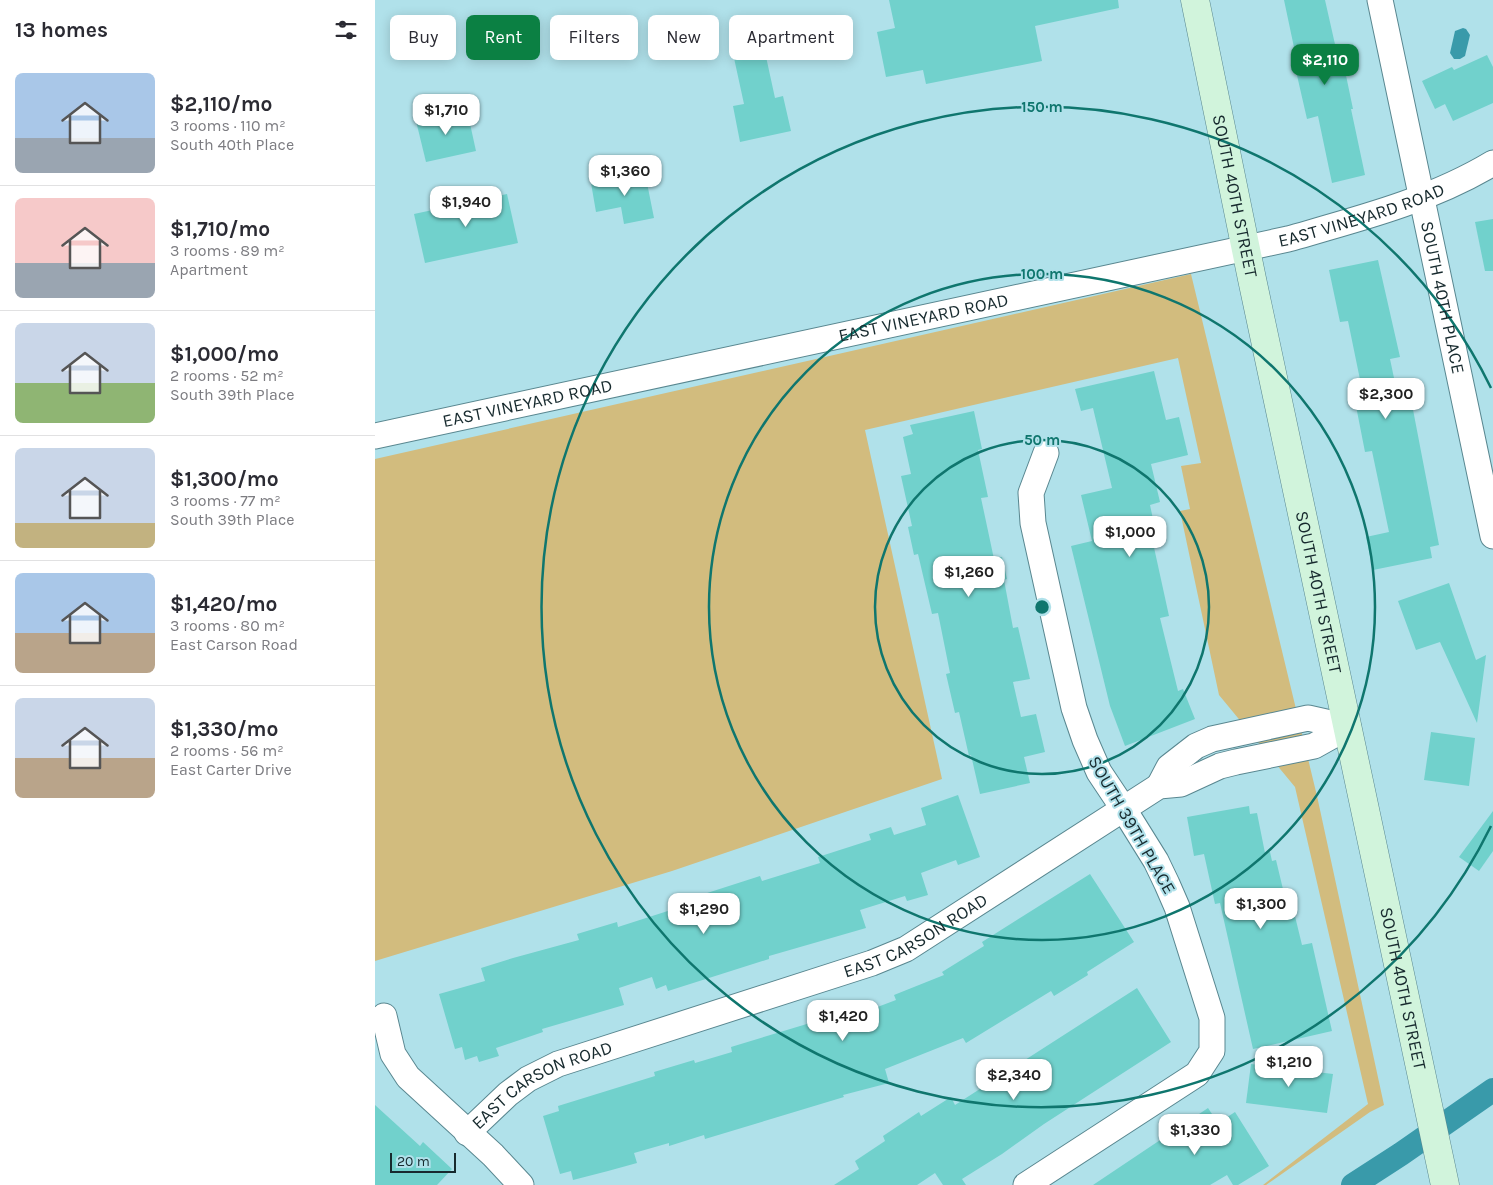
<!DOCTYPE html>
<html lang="en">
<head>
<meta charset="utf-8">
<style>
	:root { --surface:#fff; --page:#f2f2f3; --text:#2b2b33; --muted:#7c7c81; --line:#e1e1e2; --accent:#0b8043 }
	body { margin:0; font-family:Karla,sans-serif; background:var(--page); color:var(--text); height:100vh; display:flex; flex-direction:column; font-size:19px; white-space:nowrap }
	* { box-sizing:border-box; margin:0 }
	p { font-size:16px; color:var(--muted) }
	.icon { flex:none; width:28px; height:28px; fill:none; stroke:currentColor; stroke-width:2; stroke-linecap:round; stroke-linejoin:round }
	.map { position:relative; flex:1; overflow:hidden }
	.side { display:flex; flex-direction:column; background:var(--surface); width:375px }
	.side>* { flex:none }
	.hud { position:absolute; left:15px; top:15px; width:475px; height:45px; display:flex; gap:10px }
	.scale { position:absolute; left:15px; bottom:12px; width:66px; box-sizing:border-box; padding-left:5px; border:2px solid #172a2e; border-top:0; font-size:14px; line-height:18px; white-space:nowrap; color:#172a2e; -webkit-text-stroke:4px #b0e1ea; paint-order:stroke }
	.price { position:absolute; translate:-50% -42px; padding:0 11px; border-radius:10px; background:#fff; color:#222; font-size:16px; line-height:32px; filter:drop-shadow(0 1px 2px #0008) }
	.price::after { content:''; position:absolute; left:50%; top:30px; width:15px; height:11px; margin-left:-8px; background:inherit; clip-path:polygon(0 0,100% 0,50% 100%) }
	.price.current { background:var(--accent); color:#fff }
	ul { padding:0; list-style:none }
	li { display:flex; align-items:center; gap:15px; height:125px; padding:0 15px }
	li+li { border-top:1px solid var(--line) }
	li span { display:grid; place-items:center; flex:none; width:140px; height:100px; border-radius:8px; color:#555 }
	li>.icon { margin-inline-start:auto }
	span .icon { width:60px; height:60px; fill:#fffc; stroke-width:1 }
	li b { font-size:21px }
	h2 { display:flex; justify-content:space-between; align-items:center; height:60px; padding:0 15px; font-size:21px }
	.tag { padding:0 18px; border-radius:8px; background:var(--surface); box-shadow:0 2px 12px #0003; font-size:18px; line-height:45px }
	.tag.current { background:var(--accent); color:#fff }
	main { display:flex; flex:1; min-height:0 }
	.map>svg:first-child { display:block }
	.green { fill:#d2bc7e }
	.water { fill:#399aaa }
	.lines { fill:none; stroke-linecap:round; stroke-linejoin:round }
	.canal { stroke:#399aaa; stroke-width:24 }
	.building { fill:#71d1cc }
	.street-casing { stroke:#598790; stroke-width:27 }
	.secondary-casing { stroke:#598790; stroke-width:29 }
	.street { stroke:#fff; stroke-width:25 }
	.secondary { stroke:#d1f4dc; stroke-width:28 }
	.ring { fill:none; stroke:#0f766e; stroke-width:2.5 }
	.labels { text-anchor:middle; stroke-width:4; stroke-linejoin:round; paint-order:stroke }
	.street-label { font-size:18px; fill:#172a2e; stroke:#b0e1ea }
	.centre { fill:#0f766e; stroke:#b0e1ea; stroke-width:2.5 }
	.ring-label { font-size:15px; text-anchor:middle; font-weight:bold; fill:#0f766e; stroke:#b0e1ea; stroke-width:4; stroke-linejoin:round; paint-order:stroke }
</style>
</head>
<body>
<main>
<section class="side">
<h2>13 homes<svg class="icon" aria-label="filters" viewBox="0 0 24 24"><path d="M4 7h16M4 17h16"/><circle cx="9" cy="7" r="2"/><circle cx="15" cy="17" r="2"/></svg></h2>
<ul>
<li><span style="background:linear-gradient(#a9c7e8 65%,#9aa5b1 0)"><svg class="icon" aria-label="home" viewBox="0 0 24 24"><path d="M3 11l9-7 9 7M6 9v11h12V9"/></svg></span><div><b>$2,110/mo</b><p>3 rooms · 110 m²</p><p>South 40th Place</p></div></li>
<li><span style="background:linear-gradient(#f6c9c9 65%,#9aa5b1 0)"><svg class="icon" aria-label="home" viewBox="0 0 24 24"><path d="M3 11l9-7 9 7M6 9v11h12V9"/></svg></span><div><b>$1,710/mo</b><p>3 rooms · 89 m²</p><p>Apartment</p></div></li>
<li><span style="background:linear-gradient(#c9d6e8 60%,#8fb573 0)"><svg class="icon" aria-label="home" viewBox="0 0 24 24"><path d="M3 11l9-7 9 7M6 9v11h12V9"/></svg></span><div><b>$1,000/mo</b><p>2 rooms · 52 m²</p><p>South 39th Place</p></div></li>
<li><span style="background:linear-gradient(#c9d6e8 75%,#c2b280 0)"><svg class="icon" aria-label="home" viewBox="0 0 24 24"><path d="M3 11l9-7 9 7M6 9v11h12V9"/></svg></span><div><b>$1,300/mo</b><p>3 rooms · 77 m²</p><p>South 39th Place</p></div></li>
<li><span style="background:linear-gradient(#a9c7e8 60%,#b9a48a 0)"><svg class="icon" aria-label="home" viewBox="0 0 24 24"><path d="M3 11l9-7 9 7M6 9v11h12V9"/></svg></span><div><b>$1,420/mo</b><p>3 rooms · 80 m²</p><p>East Carson Road</p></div></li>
<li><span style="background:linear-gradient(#c9d6e8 60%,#b9a48a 0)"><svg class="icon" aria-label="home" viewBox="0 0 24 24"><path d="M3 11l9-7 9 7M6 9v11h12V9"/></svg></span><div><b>$1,330/mo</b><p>2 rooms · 56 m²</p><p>East Carter Drive</p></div></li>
</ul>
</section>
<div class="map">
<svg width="1118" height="1185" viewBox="0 0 1118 1185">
	<rect width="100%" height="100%" fill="#b0e1ea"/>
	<path class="green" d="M816 274 942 796 1009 1105 995 1112 891 1185H888L993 1104 920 787 844 695 805 511 815 509 806 466 826 463 803 358 490 430 567 779 297 871 0 961V459Z"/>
	<path class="water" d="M1088 28 1091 29 1095 35 1090 56 1085 59H1079L1075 53 1080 31Z"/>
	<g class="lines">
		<path class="canal" d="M978 1185 1026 1154 1118 1090"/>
	</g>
	<g class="building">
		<path d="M514 0H743L744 8 660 26 667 61 551 84 548 70 511 77 502 32 520 28Z"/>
		<path d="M909 0H950L964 62 968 61 978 109H976L990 175 957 183 943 116 932 119 921 71H924Z"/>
		<path d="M390 52 400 98 408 96 416 131 365 142 358 106 369 104 359 58Z"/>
		<path d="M1112 55 1118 67V103L1078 121 1070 104 1060 109 1047 81 1077 67 1079 70Z"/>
		<path d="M92 110 101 151 51 162 41 121Z"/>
		<path d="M270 173 279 218 249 224 246 207 221 212 216 183Z"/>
		<path d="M132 194 143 243 50 263 39 214Z"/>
		<path d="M1118 219V271H1110L1100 222Z"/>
		<path d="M1003 260 1025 357 1015 359 1023 397 1035 394 1064 545 1055 547 1057 558 998 570 991 537 1014 532 997 451 990 452 981 406 990 404 973 321 965 322 954 270Z"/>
		<path d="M779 371 791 420 804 417 813 455 776 464 785 502 775 505 778 519 773 520 794 616 785 618 803 691 808 689 820 719 750 746 735 706 696 546 717 541 706 495 737 488 718 408 706 411 700 389Z"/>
		<path d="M599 411 607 449 603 450 613 497 606 498 619 559 627 557 632 579 629 580 638 628 643 627 655 679 638 682 646 717 661 714 670 752 649 757 655 783 605 794 596 755 594 756 584 712 580 713 571 674 575 673 563 613 557 614 543 554 539 555 533 527 537 526 526 476 536 474 528 437 538 434 535 425Z"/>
		<path d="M1074 583 1101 660 1111 655 1102 723 1065 642 1041 650 1023 601Z"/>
		<path d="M1056 732 1100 738 1094 786 1049 780Z"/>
		<path d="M583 795 605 857 583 865 581 860 546 873 553 895 532 901 530 896 485 910 491 928 394 956V959L293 991 291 985 281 989 277 977 244 988 249 1005 167 1029 168 1032 121 1048 124 1056 104 1062 102 1056 90 1060 87 1047 80 1049 64 994 110 981 106 968 138 958 204 940 202 934 242 922 243 927 299 909 298 904 385 876 387 881 445 863 443 857 496 840 494 834 516 827 519 835 551 825 546 808Z"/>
		<path d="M874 806 875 814 882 813 890 853 895 852 897 861 901 860 913 910 918 908 927 945 937 943 957 1031 878 1049 845 903 840 904 829 854 819 856 812 817Z"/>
		<path d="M1118 811V851L1104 871 1084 857Z"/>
		<path d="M715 874 759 942 712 972 713 975 679 996 676 991 591 1043 588 1038 510 1069 514 1083 468 1095 469 1097 330 1139 329 1135 294 1146V1143L259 1153 262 1163 233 1171 198 1180 196 1171 185 1174 168 1116 184 1111 183 1106 280 1076 279 1072 319 1060 320 1063 357 1052 356 1047 455 1017 454 1015 474 1010 476 1017 521 1000 519 995 569 975 567 972 609 946 607 942Z"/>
		<path d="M762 988 796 1042 669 1124 627 1154 587 1179 591 1185H568L560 1173 542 1185H459L484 1169 480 1161 510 1141 508 1136 544 1112 546 1116 576 1097 580 1105Z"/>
		<path d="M876 1064 958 1074 952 1113 871 1103Z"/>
		<path d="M0 1105 45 1146 48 1142 77 1169 62 1185H0Z"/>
		<path d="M833 1108 843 1123 860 1112 894 1166 863 1185H858L852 1175 835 1185H718Z"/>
	</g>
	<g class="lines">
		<g class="street-casing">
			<g id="street">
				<path id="s1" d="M1005 0 1118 536"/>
				<path id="s2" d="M0 436 913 239C983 219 1055 201 1118 163"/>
				<path d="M784 786 794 767 821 746 837 739 933 718 973 727"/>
				<path d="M9 1016 18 1054 33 1077 118 1155 146 1185"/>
				<path id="s3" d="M92 1133 133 1094 153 1079 183 1064 497 963 531 949 784 786 806 784 845 766 861 762 939 746 973 727"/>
				<path d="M651 1185 822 1074 837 1051V1018L802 907 792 884 781 861 748 808 724 772 710 740 699 708 658 523 656 493 671 453"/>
			</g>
		</g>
		<g class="secondary-casing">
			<g id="secondary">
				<path id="s4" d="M820 0 877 279 1070 1185"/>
			</g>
		</g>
		<use href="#street" class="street"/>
		<use href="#secondary" class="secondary"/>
	</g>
	<g class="ring">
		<circle cx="667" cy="607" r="167"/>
		<circle cx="667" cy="607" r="333"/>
		<path d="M1116 826A500 500 0 1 1 1116 388"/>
	</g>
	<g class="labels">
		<g class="street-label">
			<text dy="6" stroke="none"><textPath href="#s4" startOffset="200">SOUTH 40TH STREET</textPath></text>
			<text dy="6" stroke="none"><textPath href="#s2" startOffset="1011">EAST VINEYARD ROAD</textPath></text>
			<text dy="6" stroke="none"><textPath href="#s1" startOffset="304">SOUTH 40TH PLACE</textPath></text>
			<text dy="6" stroke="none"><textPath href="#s2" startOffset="561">EAST VINEYARD ROAD</textPath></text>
			<text dy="6" stroke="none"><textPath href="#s2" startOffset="156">EAST VINEYARD ROAD</textPath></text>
			<text dy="6" stroke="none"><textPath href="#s4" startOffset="605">SOUTH 40TH STREET</textPath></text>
			<text transform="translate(757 825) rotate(60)" y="6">SOUTH 39TH PLACE</text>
			<text dy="6" stroke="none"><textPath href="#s3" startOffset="496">EAST CARSON ROAD</textPath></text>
			<text dy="6" stroke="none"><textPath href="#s4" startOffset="1010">SOUTH 40TH STREET</textPath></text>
			<text dy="6" stroke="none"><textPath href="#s3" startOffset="91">EAST CARSON ROAD</textPath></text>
		</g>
	</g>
	<circle cx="667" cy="607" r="8" class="centre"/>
	<g class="ring-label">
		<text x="667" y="112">150 m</text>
		<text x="667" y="279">100 m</text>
		<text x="667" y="445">50 m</text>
	</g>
</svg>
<div class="scale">20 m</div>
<b class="price current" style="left:950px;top:86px">$2,110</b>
<b class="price" style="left:71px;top:136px">$1,710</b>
<b class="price" style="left:250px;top:197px">$1,360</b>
<b class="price" style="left:91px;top:228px">$1,940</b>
<b class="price" style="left:1011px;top:420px">$2,300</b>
<b class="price" style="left:755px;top:558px">$1,000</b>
<b class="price" style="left:594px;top:598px">$1,260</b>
<b class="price" style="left:886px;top:930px">$1,300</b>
<b class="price" style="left:329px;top:935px">$1,290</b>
<b class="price" style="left:468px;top:1042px">$1,420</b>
<b class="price" style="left:914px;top:1088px">$1,210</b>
<b class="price" style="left:639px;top:1101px">$2,340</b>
<b class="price" style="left:820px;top:1156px">$1,330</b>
<div class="hud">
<a class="tag">Buy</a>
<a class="tag current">Rent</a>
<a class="tag">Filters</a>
<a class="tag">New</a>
<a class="tag">Apartment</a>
</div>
</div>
</main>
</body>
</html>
